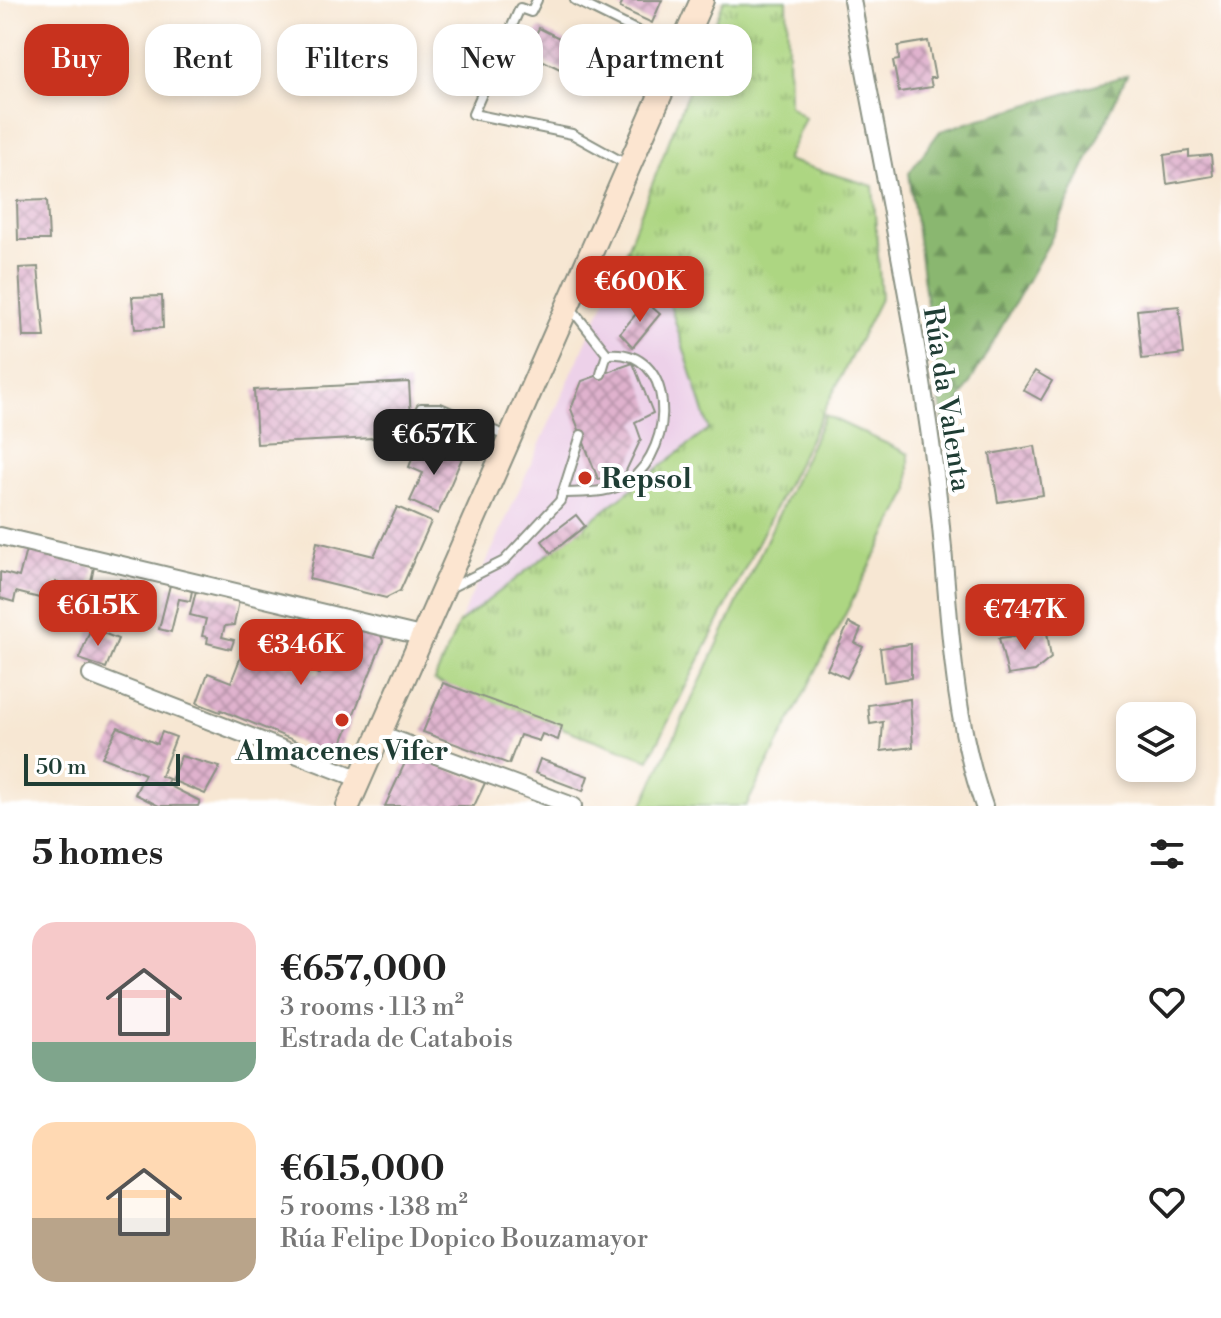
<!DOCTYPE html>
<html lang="en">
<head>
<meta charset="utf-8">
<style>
	:root { --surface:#fff; --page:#f2f2f2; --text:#222; --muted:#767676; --accent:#c8321e }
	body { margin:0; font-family:"Libre Bodoni",serif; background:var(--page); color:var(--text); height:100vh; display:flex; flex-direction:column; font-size:30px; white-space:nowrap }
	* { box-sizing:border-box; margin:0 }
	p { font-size:26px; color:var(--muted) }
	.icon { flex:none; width:44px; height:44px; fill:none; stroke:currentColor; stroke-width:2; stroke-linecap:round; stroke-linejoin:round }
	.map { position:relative; height:806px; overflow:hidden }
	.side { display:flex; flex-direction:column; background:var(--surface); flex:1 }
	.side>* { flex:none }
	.guide { position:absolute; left:24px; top:24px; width:800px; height:72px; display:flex; gap:16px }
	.fabs { position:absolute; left:1116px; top:702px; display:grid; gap:16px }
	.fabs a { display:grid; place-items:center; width:80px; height:80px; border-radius:16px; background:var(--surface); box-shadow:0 4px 12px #0003; font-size:40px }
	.scale { position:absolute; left:24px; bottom:20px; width:156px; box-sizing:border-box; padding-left:8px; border:4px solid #1f3d34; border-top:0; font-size:22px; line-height:28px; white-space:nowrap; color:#1f3d34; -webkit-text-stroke:6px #fff; paint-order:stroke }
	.price { position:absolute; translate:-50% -68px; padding:0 18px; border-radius:16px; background:var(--accent); color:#fff; font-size:26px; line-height:52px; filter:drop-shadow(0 2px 4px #0008) }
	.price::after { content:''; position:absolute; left:50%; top:48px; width:24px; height:18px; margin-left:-12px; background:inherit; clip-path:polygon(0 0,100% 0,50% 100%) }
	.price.selected { background:#222; color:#fff }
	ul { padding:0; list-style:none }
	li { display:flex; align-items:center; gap:24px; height:200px; padding:0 32px }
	li span { display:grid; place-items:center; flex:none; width:224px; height:160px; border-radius:24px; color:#555 }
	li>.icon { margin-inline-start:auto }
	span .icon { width:96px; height:96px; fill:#fffc; stroke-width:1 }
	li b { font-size:34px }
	h2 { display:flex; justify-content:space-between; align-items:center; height:96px; padding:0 32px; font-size:34px }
	.tag { padding:0 28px; border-radius:24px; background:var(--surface); box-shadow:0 4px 12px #0003; font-size:28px; line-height:72px }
	.tag.selected { background:var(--accent); color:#fff }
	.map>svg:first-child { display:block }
	.built { fill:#edd1e9 }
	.grass { fill:url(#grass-tufts); stroke:#668a5b; stroke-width:2 }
	.forest { fill:url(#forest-firs); stroke:#547a52; stroke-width:2 }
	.pitch { fill:#add682; stroke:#668a5b; stroke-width:2 }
	.building { fill:url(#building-cross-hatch) }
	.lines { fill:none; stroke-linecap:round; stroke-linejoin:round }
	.service-casing { stroke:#8b9284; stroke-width:12 }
	.minor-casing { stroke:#8b9284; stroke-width:20 }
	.secondary-casing { stroke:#8b9284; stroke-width:26 }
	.service { stroke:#fff; stroke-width:8 }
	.minor { stroke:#fff; stroke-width:16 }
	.secondary { stroke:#fce5d0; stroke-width:22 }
	.poi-dot { fill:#c8321e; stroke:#fff; stroke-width:3 }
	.labels { text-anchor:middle; stroke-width:8; stroke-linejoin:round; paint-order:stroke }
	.street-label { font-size:28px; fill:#1f3d34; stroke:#fff }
	.poi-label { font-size:28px; font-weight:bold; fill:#1f3d34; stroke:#fff; text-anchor:start }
</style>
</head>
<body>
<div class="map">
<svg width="1221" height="806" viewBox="0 0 1221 806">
	<defs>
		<pattern id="grass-tufts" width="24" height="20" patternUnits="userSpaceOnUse" patternTransform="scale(2)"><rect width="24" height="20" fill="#add682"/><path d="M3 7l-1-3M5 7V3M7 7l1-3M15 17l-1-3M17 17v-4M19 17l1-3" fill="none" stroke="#8caf6b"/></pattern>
		<pattern id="forest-firs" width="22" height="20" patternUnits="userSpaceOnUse" patternTransform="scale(2)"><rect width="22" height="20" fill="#8ab770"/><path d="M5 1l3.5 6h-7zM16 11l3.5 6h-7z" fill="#70965d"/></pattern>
		<pattern id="building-cross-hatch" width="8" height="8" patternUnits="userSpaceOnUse" patternTransform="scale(2)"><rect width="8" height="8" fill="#e0b2ce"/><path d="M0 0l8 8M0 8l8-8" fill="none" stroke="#b592a8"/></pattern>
	</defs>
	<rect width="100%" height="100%" fill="#fff"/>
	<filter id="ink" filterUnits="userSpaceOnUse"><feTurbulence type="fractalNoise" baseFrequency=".0125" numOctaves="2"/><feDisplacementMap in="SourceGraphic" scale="16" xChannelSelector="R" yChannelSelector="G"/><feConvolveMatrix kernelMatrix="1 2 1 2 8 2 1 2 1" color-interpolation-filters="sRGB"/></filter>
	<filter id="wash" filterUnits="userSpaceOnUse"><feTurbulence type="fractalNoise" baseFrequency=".006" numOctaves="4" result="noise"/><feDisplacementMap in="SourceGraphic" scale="32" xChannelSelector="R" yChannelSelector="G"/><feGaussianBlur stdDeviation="1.8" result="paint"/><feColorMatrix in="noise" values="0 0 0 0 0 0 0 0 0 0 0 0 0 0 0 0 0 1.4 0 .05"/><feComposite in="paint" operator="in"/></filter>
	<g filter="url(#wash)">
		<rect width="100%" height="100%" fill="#f7e7d3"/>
		<path class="built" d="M619 269 663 283 709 429 459 623Z"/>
		<path class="grass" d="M724 0H787L789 105 805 118 786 160 873 186 881 297 649 760 434 681 459 623 709 429 663 283 619 269Z"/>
		<path class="forest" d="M1127 75 1050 241 944 429 909 173 940 131Z"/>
		<path class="pitch" d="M825 415 909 454V491L746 806H642Z"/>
		<g id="blocks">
			<g class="building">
				<path d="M623 0H662L652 23 620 8Z"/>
				<path d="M539 28 614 65 603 90 527 53Z"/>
				<path d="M928 41 935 78H930L932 87 899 92 893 61 899 60 898 46Z"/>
				<path d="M1189 151V157L1211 155 1213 176 1167 184 1164 155Z"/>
				<path d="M47 200 49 240H18L17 201Z"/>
				<path d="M38 267 45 337H23L19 268Z"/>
				<path d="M162 296 163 328 135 329 132 297Z"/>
				<path d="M646 302 660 314 633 347 620 333Z"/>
				<path d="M1179 306 1184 354 1142 359 1137 310Z"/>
				<path d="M633 363 653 413 635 422 641 439 625 473 598 479 571 409 582 381Z"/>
				<path d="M1035 371 1052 381 1041 400 1023 390Z"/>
				<path d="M409 382 412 436 257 444 254 390Z"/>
				<path d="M430 444 462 458 438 514 410 501 423 473 409 467 414 454 423 458Z"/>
				<path d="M1035 446 1043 495 998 502 990 454Z"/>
				<path d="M397 507 431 522 400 591 386 598 309 579 317 542 374 556Z"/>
				<path d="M576 515 585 526 551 553 542 541Z"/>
				<path d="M26 550 94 567 86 606 62 600 66 585 56 582 51 601 16 592 14 602 0 598V572L19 577Z"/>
				<path d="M120 579 145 584 133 625 109 619Z"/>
				<path d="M170 585 192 591 190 601 179 599 171 632 159 629Z"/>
				<path d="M196 591 239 601 234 625 225 626 222 637 234 640 231 649 207 643 208 637 202 636 206 619 190 615Z"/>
				<path d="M303 615 380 633 383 641 336 758 221 710 220 712 197 703 208 673 231 682 243 651 319 674 323 663 331 666 337 652 295 641Z"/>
				<path d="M849 623 861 629 855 643 863 647 847 678 827 669Z"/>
				<path d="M91 628 118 639 106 668 79 659Z"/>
				<path d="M1047 632 1051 658 1035 671 1008 675 999 638Z"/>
				<path d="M911 644V678L884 682 880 648Z"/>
				<path d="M443 683 562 726 558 740 542 734 539 741 520 735 509 764 423 732Z"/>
				<path d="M910 699 913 747 881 751 883 722 870 724 868 705Z"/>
				<path d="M118 727 157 744 162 732 176 737 161 776 169 779 166 784 200 801 198 806H159L135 794 145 774 102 757Z"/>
				<path d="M409 754 485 783 474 806H385Z"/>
				<path d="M181 756 220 767 205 794 171 780Z"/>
				<path d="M540 759 588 776 583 791 535 773Z"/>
			</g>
		</g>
	</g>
	<g filter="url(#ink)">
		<use href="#blocks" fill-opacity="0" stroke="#8b9284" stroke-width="2"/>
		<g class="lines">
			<g class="service-casing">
				<g id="service">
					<path d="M537 0 531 12 520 8 473 114 572 134 626 164"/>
					<path d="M575 0 678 51"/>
					<path d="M571 308 607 354 601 374"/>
					<path d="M421 408H440L506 436"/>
					<path d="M562 493C583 492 611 494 629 481 677 447 676 347 607 354"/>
					<path d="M448 589 504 561 560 501 581 435"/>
				</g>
			</g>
			<g class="minor-casing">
				<g id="minor">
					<path d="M852 0C881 162 917 326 937 489 950 596 948 704 984 806"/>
					<path d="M0 536 425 637"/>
					<path d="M91 675 360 779"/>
					<path d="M380 734 573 806"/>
				</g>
			</g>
			<g class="secondary-casing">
				<path id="secondary" d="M348 806 702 0"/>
			</g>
			<use href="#service" class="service"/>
			<use href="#minor" class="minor"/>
			<use href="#secondary" class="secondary"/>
		</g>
	</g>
	<g class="poi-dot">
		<circle cx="585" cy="478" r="8"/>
		<circle cx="342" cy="720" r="8"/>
	</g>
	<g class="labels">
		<g class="street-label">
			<text transform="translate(948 399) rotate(81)" y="10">Rúa da Valenta</text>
		</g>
		<g class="poi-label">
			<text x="601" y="488">Repsol</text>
			<text x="342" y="760" text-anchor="middle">Almacenes Vifer</text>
		</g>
	</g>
</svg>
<div class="fabs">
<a><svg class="icon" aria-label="layers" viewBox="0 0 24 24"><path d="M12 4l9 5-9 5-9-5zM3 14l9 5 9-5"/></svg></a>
</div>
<div class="scale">50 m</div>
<b class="price" style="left:640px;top:324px">€600K</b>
<b class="price selected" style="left:434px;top:477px">€657K</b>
<b class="price" style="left:98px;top:648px">€615K</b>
<b class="price" style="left:1025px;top:652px">€747K</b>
<b class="price" style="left:301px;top:687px">€346K</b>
<div class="guide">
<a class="tag selected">Buy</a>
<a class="tag">Rent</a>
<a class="tag">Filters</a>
<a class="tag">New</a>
<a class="tag">Apartment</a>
</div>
</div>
<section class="side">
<h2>5 homes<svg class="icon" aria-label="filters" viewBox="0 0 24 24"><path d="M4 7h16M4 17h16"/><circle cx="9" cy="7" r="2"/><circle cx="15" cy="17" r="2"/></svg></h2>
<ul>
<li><span style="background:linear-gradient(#f6c9c9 75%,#7fa58c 0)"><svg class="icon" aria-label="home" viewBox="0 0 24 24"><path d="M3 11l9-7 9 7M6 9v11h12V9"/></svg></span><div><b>€657,000</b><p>3 rooms · 113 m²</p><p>Estrada de Catabois</p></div><svg class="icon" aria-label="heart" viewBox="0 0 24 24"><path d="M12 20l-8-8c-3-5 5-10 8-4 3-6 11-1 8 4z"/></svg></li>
<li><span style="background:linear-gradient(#ffd9b3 60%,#b9a48a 0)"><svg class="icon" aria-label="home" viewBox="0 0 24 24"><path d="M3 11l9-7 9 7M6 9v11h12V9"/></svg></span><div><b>€615,000</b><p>5 rooms · 138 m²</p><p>Rúa Felipe Dopico Bouzamayor</p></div><svg class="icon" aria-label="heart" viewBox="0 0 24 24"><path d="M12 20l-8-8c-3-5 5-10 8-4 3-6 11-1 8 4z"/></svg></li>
</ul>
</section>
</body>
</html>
